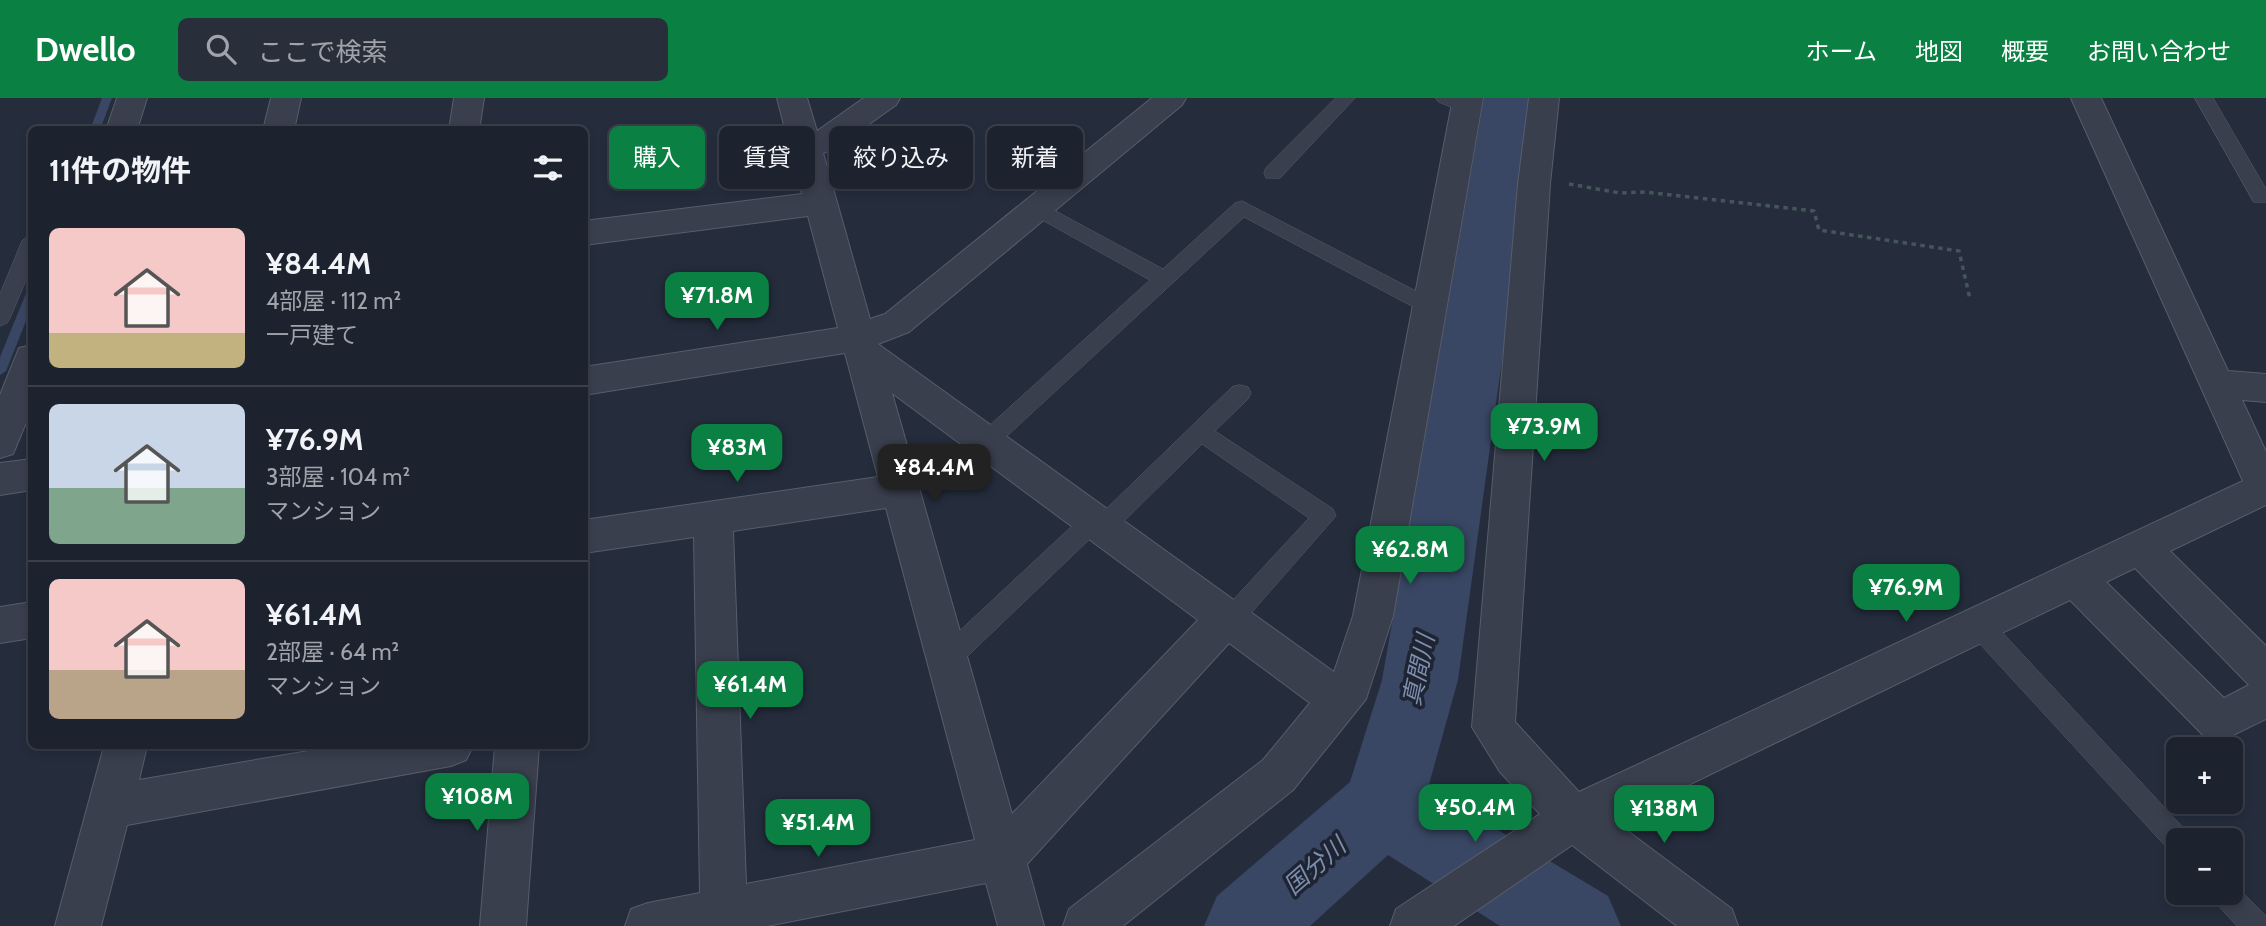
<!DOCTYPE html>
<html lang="ja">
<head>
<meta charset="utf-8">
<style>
	:root { --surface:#1c222e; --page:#292f3a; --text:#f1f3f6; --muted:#a0a4aa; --line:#3a3f4a; --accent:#0b8043 }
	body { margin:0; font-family:Cabin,"Noto Sans JP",sans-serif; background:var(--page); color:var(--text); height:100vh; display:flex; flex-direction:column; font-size:26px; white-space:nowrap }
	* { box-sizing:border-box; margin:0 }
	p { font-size:23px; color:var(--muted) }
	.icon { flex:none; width:38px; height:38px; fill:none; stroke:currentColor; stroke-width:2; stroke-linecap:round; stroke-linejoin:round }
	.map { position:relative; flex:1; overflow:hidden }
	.drawer { position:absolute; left:28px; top:28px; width:560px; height:623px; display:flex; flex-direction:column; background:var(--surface); border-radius:10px; box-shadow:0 4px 10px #0003,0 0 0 2px var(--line) }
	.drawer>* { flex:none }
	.banner { position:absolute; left:609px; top:28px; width:665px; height:63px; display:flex; gap:14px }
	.buttons { position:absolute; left:2166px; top:639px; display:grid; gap:14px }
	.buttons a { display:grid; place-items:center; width:77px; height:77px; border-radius:10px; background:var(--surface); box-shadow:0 4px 10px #0003,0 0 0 2px var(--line); font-size:35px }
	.price { position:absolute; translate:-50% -60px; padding:0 16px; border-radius:14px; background:var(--accent); color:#fff; font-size:23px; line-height:46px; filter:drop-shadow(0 2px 4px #0008) }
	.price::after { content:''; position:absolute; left:50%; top:42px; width:21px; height:16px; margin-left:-10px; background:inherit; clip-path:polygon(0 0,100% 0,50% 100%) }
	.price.selected { background:#222; color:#fff }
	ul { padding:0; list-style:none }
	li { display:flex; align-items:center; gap:21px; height:175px; padding:0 21px }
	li+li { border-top:2px solid var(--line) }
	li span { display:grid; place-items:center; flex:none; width:196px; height:140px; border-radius:10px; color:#555 }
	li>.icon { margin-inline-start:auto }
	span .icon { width:84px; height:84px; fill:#fffc; stroke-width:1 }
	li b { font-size:30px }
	h2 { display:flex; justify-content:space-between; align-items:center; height:84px; padding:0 21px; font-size:30px }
	.chip { padding:0 24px; border-radius:10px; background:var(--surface); box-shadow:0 4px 10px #0003,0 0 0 2px var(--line); font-size:24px; line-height:63px }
	.chip.selected { background:var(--accent); color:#fff }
	header { display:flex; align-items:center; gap:42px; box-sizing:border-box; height:98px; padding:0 35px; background:var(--accent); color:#fff }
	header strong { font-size:33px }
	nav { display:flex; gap:38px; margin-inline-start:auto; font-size:24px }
	.search { width:490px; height:63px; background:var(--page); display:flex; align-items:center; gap:18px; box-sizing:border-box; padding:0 24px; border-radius:10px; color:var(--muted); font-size:26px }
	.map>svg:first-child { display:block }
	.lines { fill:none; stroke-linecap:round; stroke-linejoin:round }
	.stream { fill:#394764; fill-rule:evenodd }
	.river { fill:#394764; fill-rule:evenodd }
	.lane-casing { stroke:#575d6b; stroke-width:1 }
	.street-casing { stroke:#575d6b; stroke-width:2 }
	.path { stroke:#45565b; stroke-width:3.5; stroke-dasharray:4.5 4.5; stroke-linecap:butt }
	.lane { fill:#393f4d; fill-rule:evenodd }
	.street { fill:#393f4d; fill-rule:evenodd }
	.labels { text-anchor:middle; stroke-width:7; stroke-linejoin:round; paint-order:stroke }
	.water-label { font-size:24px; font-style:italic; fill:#7d8eaf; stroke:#1e2432 }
</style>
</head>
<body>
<header>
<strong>Dwello</strong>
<div class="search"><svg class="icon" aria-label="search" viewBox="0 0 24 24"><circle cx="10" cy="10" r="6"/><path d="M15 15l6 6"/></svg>ここで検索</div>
<nav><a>ホーム</a><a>地図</a><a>概要</a><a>お問い合わせ</a></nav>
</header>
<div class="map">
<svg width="2266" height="828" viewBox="0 0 2266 828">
	<rect width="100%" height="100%" fill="#252d3d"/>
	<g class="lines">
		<g class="stream">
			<path d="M102 0H112L100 32H90Z"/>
			<path d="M32 189V208L6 273 0 277V259L27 193Z"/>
		</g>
		<path class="river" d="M1484 0H1538L1458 582 1428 690 1608 798 1621 828H1500L1388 757 1310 828H1204L1217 798 1350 684 1382 582Z"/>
		<g class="lane-casing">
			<g id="lane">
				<path d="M1336 0H1355L1280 80H1266L1264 75 1266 70Z"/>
				<path d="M1436 0H1460L1476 10 1467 16 1439 4Z"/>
				<path d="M2195 0H2213L2266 91V104H2254Z"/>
				<path d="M1035 102 1163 171 1235 105 1242 103 1439 205 1442 210 1439 215H1425L1244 119 994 350 986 353 978 350 975 344 978 338 1150 182 1028 114 1025 109Z"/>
				<path d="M32 136V168L10 220 7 225 0 228V196L22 143Z"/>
				<path d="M1240 287 1248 289 1251 295 1248 301 1215 333 1333 411 1336 418 1238 530 1230 533 1222 530 1218 522 1222 514 1309 420 1202 346 1111 436 1103 439 1095 436 955 570 946 573 937 570 934 562 937 554 1086 415 1094 412 1102 415 1232 289Z"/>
				<path d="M1978 515 1987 518 2188 735 2191 742H2179V757L2170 753 1969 534 1966 526 1969 518Z"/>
				<path d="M2231 783 2266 818V828H2237L2215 804 2212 794H2231Z"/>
			</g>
		</g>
		<g class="street-casing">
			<g id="street">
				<path d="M117 0H147L137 32H106Z"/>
				<path d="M271 0H301L294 32H263Z"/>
				<path d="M454 0H484L479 32H449Z"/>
				<path d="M777 0H807L817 33 864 0H900L896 7 834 51 823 55 870 221 885 216 1152 0H1186L1182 7 909 234 878 246 1334 574 1353 518 1453 0H1483L1393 518 1366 601 1293 692 1123 828H1063L1069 811 1263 662 1310 605 1229 545 1027 766 1044 828H998L986 785 767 828H625L631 811 648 805 700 795 694 439 584 455V422L878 379 845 255 584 297V269L838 230 808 118 584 147V123L802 96ZM892 295 1198 522 1012 716ZM886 410 975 742 746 786 733 433Z"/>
				<path d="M1529 0H1559L1550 86 1515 624 1579 694 2243 383 2071 0H2101L2228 273 2266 276V304L2242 302 2266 354V407L2170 453 2266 548V621L2219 644 2204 638 2070 502 1614 723 1732 811 1738 828H1677L1572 747 1454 828H1390L1396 811 1540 716 1500 674 1472 629 1518 86ZM2135 470 2249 587 2224 600 2106 484Z"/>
				<path d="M32 247V310L13 356 0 360V297L19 250Z"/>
				<path d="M32 361V392L0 397V365Z"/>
				<path d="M32 504V540L0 545V509Z"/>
				<path d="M104 648H147L139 682 338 648H473L466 662 451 668 127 727 101 828H55Z"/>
				<path d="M495 648H539L526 828H480Z"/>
			</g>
		</g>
		<path class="path" d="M1569 86 1620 95 1645 94 1814 113 1819 132 1959 153 1970 201"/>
		<use href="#lane" class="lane"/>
		<use href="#street" class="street"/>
	</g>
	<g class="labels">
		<g class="water-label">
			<text transform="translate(1419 572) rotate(-78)" y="8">真間川</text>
			<text transform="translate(1315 768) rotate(-41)" y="8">国分川</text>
		</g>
	</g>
</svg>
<div class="buttons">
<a>+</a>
<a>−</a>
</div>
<b class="price" style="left:717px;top:234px">¥71.8M</b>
<b class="price" style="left:1544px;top:365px">¥73.9M</b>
<b class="price" style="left:737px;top:386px">¥83M</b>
<b class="price selected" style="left:934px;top:406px">¥84.4M</b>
<b class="price" style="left:1410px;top:488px">¥62.8M</b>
<b class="price" style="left:1906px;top:526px">¥76.9M</b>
<b class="price" style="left:750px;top:623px">¥61.4M</b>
<b class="price" style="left:477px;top:735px">¥108M</b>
<b class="price" style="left:1475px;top:746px">¥50.4M</b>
<b class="price" style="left:1664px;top:747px">¥138M</b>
<b class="price" style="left:818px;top:761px">¥51.4M</b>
<div class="banner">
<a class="chip selected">購入</a>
<a class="chip">賃貸</a>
<a class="chip">絞り込み</a>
<a class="chip">新着</a>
</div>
<section class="drawer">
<h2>11件の物件<svg class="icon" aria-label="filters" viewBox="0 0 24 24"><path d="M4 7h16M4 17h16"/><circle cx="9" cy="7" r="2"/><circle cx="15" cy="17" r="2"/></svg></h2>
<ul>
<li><span style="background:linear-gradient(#f6c9c9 75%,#c2b280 0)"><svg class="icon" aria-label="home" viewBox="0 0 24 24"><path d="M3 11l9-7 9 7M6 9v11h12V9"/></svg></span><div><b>¥84.4M</b><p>4部屋 · 112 m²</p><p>一戸建て</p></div></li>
<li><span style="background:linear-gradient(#c9d6e8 60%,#7fa58c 0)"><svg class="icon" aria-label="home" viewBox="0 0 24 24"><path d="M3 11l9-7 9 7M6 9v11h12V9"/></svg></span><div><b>¥76.9M</b><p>3部屋 · 104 m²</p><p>マンション</p></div></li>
<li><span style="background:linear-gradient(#f6c9c9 65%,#b9a48a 0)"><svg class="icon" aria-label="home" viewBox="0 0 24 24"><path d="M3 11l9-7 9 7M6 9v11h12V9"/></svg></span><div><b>¥61.4M</b><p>2部屋 · 64 m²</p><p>マンション</p></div></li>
</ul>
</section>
</div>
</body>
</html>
